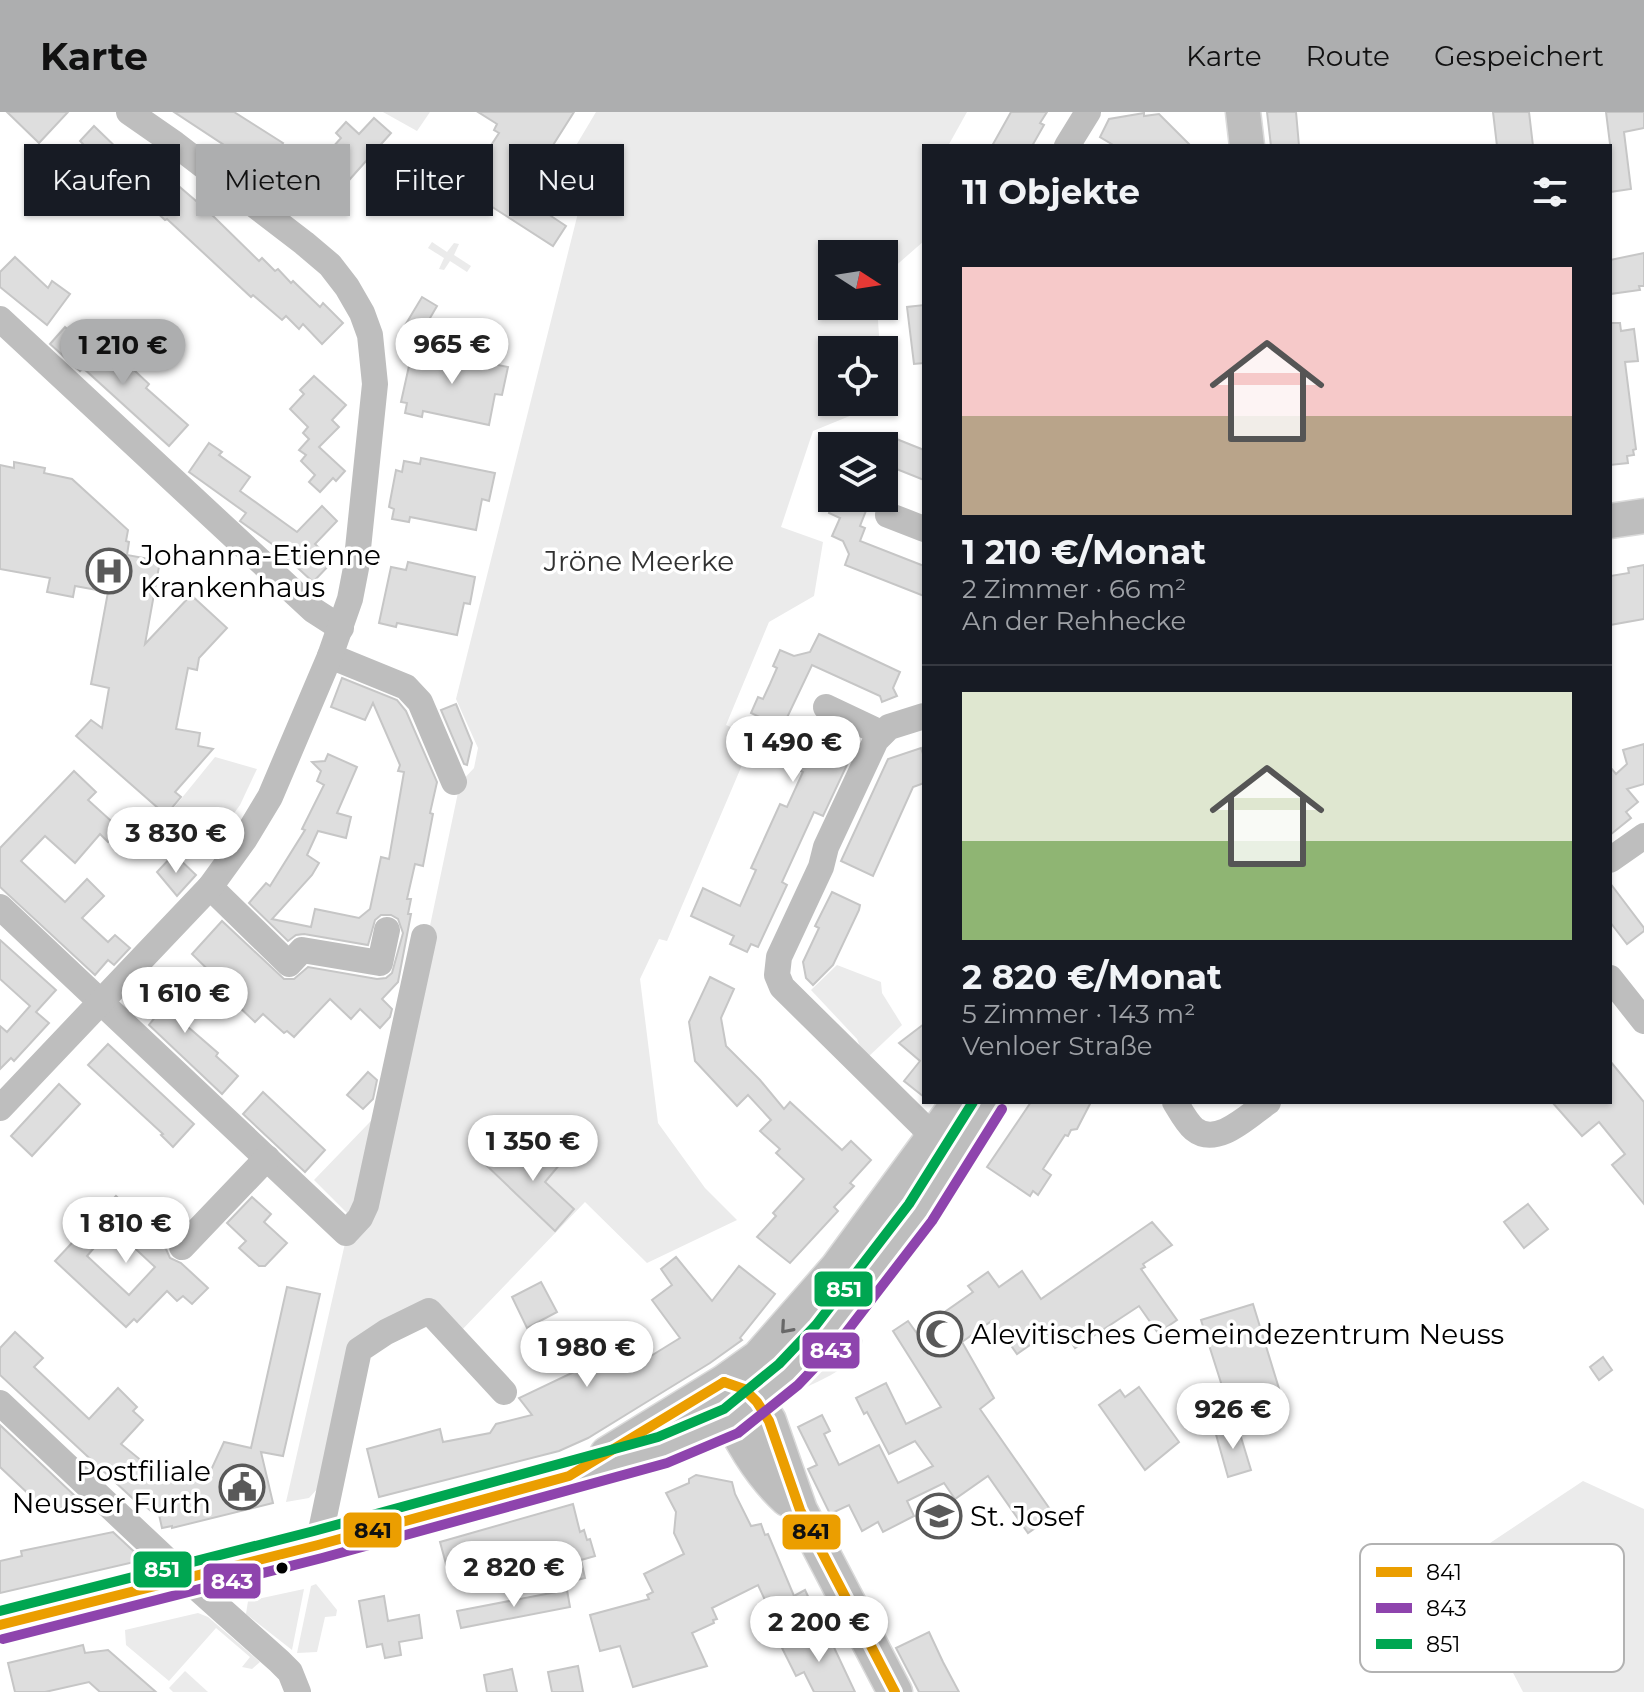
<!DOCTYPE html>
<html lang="de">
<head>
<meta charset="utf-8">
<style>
	:root { --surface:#171b24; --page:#20242c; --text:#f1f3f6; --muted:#9ea1a6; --line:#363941; --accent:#adaeaf }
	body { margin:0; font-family:Montserrat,sans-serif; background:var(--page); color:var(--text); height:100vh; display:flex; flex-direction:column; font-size:30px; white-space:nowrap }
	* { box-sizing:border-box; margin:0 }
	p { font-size:26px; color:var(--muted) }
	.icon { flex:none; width:44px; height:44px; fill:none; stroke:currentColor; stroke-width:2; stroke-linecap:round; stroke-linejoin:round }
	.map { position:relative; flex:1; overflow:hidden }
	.side { position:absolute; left:922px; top:32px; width:690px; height:960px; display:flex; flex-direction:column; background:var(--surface); border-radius:0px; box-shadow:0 2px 6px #0004 }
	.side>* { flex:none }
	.guide { position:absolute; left:24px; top:32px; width:760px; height:72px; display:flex; gap:16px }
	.needle { width:52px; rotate:102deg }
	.fabs { position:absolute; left:818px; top:128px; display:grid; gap:16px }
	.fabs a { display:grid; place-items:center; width:80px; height:80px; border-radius:0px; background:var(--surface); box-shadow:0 2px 6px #0004; font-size:40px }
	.price { position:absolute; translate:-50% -68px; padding:0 18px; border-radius:28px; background:#fff; color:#222; font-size:26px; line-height:52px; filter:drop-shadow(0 2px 4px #0008) }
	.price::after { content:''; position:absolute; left:50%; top:48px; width:24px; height:18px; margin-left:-12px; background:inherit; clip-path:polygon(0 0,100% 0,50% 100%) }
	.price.active { background:var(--accent); color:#111 }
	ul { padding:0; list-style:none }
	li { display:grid; align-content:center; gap:16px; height:424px; padding:0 40px }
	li+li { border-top:2px solid var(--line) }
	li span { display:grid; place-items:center; height:248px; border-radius:0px; color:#555 }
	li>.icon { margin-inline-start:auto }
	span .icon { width:144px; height:144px; fill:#fffc; stroke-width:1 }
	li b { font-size:34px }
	h2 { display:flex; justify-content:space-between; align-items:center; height:96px; padding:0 40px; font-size:34px }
	.tag { padding:0 28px; border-radius:0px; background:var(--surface); box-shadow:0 2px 6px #0004; font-size:28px; line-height:72px }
	.tag.active { background:var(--accent); color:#111 }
	header { display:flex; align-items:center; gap:48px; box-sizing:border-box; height:112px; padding:0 40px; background:var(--accent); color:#111 }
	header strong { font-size:38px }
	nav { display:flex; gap:44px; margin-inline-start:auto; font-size:28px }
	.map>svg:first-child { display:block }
	.green { fill:#ebebeb }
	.building { fill:#dedede; stroke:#c6c6c6; stroke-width:2; fill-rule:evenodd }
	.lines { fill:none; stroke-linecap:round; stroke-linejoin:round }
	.major-casing { stroke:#dbdbdb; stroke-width:37 }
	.minor { stroke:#bebebe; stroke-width:26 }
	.major { stroke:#bebebe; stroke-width:34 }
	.bus-1-casing { stroke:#fff; stroke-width:16 }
	.bus-2-casing { stroke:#fff; stroke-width:16 }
	.bus-3-casing { stroke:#fff; stroke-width:16 }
	.bus-1 { stroke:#eb9e00; stroke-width:10 }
	.bus-2 { stroke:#8e44ad; stroke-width:10 }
	.bus-3 { stroke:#00a651; stroke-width:10 }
	.oneway { stroke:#686868 }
	.bus-dot { fill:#000; stroke:#fff; stroke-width:3 }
	.labels { text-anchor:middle; stroke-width:7; stroke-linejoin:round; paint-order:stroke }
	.poi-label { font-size:28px; fill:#000; stroke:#fff; text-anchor:start }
	.park-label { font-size:28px; fill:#313131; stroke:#fff }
	.key { fill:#fff; stroke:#b2b2b2; stroke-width:2 }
	.key-label { font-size:22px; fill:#000 }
	.line-badge { stroke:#fff; stroke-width:3 }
	.badge-label { font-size:22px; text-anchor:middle; font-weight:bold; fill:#fff }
	.pale-badge-label { font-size:22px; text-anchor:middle; font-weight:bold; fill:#111 }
</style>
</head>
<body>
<header>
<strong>Karte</strong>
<nav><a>Karte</a><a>Route</a><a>Gespeichert</a></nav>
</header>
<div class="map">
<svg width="1644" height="1580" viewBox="0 0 1644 1580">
	<rect width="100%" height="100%" fill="#fff"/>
	<g class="green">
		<path d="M383 0H430L417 19Z"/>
		<path d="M596 0H967L948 34H924V129L884 164V142H832V194H877L880 238H832V290H884L813 319 781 415 823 430 814 484 769 510 726 613 754 625 667 829 659 827 640 867 658 1011 705 1076 737 1108 647 1151 585 1090 458 1222 431 1196 354 1230 320 1374 309 1386 286 1390 351 1105 314 1068 394 985 460 671 474 656 478 636 456 587 581 89 562 57Z"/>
		<path d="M432 130 447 140 454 131 459 132 454 143 471 154 467 160 450 149 444 158 439 157 444 146 428 136Z"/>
		<path d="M215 645 257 657 240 693 207 738 168 703Z"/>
		<path d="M837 853 881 870 882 881 902 913 868 945 862 940 857 927 811 878Z"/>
		<path d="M851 1217 863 1228C860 1256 807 1274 784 1285Z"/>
		<path d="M1583 1369 1644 1397V1580H1523L1457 1453Z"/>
		<path d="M316 1472 337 1498 336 1504 325 1505 317 1540 297 1541 311 1474Z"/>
		<path d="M304 1477 292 1538 246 1502 248 1489Z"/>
		<path d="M198 1501 208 1505 260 1550 252 1557 242 1555 250 1545 216 1516 169 1569 126 1533 125 1518Z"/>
		<path d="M185 1559 208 1580H173L169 1576Z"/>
	</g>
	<g class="building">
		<path d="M7 0H68L39 31Z"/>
		<path d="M174 0H234L283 31 265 60Z"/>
		<path d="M478 0H574L536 60 566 80 551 104 566 114 553 134 472 82 485 63 479 60 482 55 479 52 499 21 494 18 497 12Z"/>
		<path d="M1011 0H1047L1040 11 1044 13 1032 34H992Z"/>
		<path d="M1267 0H1296L1299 34H1271Z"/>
		<path d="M1493 0H1529L1533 34H1497Z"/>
		<path d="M1606 0H1644V16L1624 20 1631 77 1610 80V32Z"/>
		<path d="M1144 1V4L1159 2 1191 34H1115L1100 25 1109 7Z"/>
		<path d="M374 6 391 21 326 94 301 71 341 26 336 21 346 10 359 22Z"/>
		<path d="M94 14 127 46 134 40 164 70 168 65 209 100 259 149 262 146 275 159 278 157 291 171 293 169 320 195 323 191 343 211 322 232 303 212 299 217 286 204 282 208 253 183 251 185 167 107 165 108 152 96 150 98 80 29Z"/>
		<path d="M1644 141V174H1639L1640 178 1610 182V148Z"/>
		<path d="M15 145 48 176 52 169 70 182 47 213 0 175V160Z"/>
		<path d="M422 185 437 194 430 206 427 232 402 228 404 215Z"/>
		<path d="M924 193V251L914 252 907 195Z"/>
		<path d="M1610 211H1620L1621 219 1634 217 1638 249 1625 250 1636 337 1633 338 1634 343 1627 344 1628 351 1610 353Z"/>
		<path d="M65 215 110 257 120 245 149 272 146 276 188 313 169 334 83 256 80 259 50 232Z"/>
		<path d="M413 236 508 255 502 283 495 282 489 313 423 299 422 305 405 301 407 291 401 290Z"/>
		<path d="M314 264 346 293 332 308 339 315 319 335 345 359 336 369 333 366 320 380 309 370 315 363 301 349 306 343 299 338 309 327 303 321 308 315 290 297 304 282 300 278Z"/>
		<path d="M889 324 924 338V368L884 352V334Z"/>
		<path d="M209 331 222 340 219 343 250 365 240 379 297 420 322 394 337 409 315 432 333 449 313 470 272 432 240 409 246 401 189 360Z"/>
		<path d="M421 346 495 361 489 389 482 387 476 418 410 405 409 410 392 407 394 397 389 395 396 358 402 360 404 349 420 352Z"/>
		<path d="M14 350 45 356 44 361 72 367 128 418 126 429 129 430 127 443 160 449 145 532 191 483 227 516 199 546 197 558 188 556 176 617 200 621 198 634 213 637 175 680 181 685 166 703 76 624 91 608 102 616 109 576 91 572 108 480 75 474 73 485 47 480 50 466 0 457V353L14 356Z"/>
		<path d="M835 386H871L860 414 865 416 860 429 924 454V484L845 453 849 442 843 429 832 424 840 406 829 401Z"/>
		<path d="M408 450 475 465 470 492 464 491 457 523 397 511 396 515 379 511 391 455 406 458Z"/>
		<path d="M1644 453V507L1610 513V464L1629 461 1628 456Z"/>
		<path d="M819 522 900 560 893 576 897 584 882 590 880 584 812 553 782 616 832 640 836 632 853 640 823 704 814 700 782 770 787 773 758 835 751 832 747 840 730 832 734 824 691 804 703 776 740 794 756 758 751 756 780 692 787 695 803 660 763 641 771 624 769 617 766 608 751 601 758 585 763 587 770 572 777 556 773 554 780 538 794 544 810 540Z"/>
		<path d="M342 566 397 588 406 599 437 670 430 701 433 702 423 754 415 752 407 787H411L408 802H411L398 870 382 887 392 897 390 905 380 916 360 897 351 907 330 887 294 925 287 919 284 921 263 902 255 910 235 891 239 888 192 842 222 809 284 867H294L308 855 377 867 386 866 392 861 403 821 398 807 391 803H381L375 808 368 833 304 822 296 823 288 829 249 791 266 771 270 774 305 718 302 717 324 673 317 669 321 659 312 650 325 649 328 642 357 655 337 701 351 705 346 726 318 719 307 743 319 751 312 763 272 807 311 815 315 797 359 806 370 797 381 745 389 747 404 660 398 659 400 653 373 591 365 608 331 595Z"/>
		<path d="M456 592 472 631 467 653 464 652 441 598Z"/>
		<path d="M1644 632V672L1627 677 1638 690 1626 700 1631 706 1610 723V655L1616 662 1627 652 1623 638Z"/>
		<path d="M921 636 924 645V671L913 675 873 764 841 749 888 647Z"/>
		<path d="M74 659 96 680 88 688 120 717 108 730 100 722 75 751 45 724 21 749 65 790 87 767 104 784 82 806 108 830 115 823 130 836 114 853 108 848 95 863 0 775V736Z"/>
		<path d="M174 742 196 763 177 784 157 760Z"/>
		<path d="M1610 771 1644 816V819L1627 832 1610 810Z"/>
		<path d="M832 780 860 793 859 798 833 853 813 873 806 866 803 850 819 816 815 814Z"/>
		<path d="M0 828 56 878 36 900 49 911 14 949 11 946 0 957V914L7 920 30 894 0 867Z"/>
		<path d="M166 860 183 877 165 895 218 941 216 944 238 964 222 982 149 913 156 904 139 888Z"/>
		<path d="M710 865 734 877 721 906 726 934 760 968 784 997 790 990 842 1038 851 1029 871 1048 850 1071 854 1074 834 1095 838 1099 790 1151 757 1125 776 1104 773 1101 804 1067 776 1041 780 1037 760 1019 771 1008 748 983 737 994 695 949 689 910Z"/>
		<path d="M924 912V985L904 969 920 949 899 931Z"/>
		<path d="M108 932 194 1012 173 1035 161 1023 163 1022 88 953Z"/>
		<path d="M1610 949 1644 990V1092L1612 1053 1625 1042 1599 1010 1582 1024 1552 990H1610Z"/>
		<path d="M368 960 377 968 373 987 363 997 347 983Z"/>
		<path d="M59 972 80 992 32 1044 11 1024Z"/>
		<path d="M263 980 325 1038 305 1060 243 1002Z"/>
		<path d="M1031 990H1091L1077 1017 1071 1018 1068 1024 1065 1023 1043 1057 1051 1063 1038 1083 1033 1079 1030 1084 987 1055Z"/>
		<path d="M539 1033 560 1052 545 1070 574 1097 555 1119 485 1052 501 1035 521 1053Z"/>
		<path d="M116 1084 157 1123 155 1126 166 1137 170 1146 181 1151 208 1176 192 1192 183 1184 177 1189 167 1179 137 1210 134 1207 126 1215 55 1149ZM112 1115 155 1155 129 1183 87 1144Z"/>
		<path d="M252 1085 271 1102 264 1110 287 1131 265 1154H259L239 1136 246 1129 227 1111Z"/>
		<path d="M1528 1092 1548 1117 1524 1136 1504 1110Z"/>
		<path d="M1152 1110 1172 1133 1143 1152 1145 1155 1141 1157 1177 1208 1158 1221 1139 1194 1075 1236 1066 1222 1054 1230 1047 1221 1017 1242 993 1208 962 1230 994 1286 980 1297 1054 1403 1028 1421 988 1364 955 1387 944 1371 907 1389 914 1404 883 1420 878 1410 862 1419 849 1393 830 1402 808 1357 817 1353 798 1315 822 1303 830 1319 824 1322 839 1353 879 1333 898 1371 933 1354 915 1329 889 1342 867 1300 864 1302 856 1286 886 1271 906 1312 941 1295 893 1219 908 1209 916 1220 973 1180 968 1174 988 1160 999 1175 1022 1159 1041 1187Z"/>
		<path d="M676 1145 712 1189 739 1154 775 1182 740 1226 742 1228 710 1251 645 1291 588 1326 559 1339 379 1385 367 1337 440 1317 443 1330 490 1321 496 1312 532 1303 519 1286 597 1249 624 1232 634 1249 643 1243 646 1247 680 1226 652 1188 672 1173 661 1157Z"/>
		<path d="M541 1170 557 1200 527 1216 512 1185Z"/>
		<path d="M287 1175 320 1182 283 1344 261 1340 273 1391 172 1416V1414L162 1416 158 1398 151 1399 144 1393 142 1395 0 1263V1236L15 1220 43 1246 34 1255 89 1307 118 1276 137 1295 133 1299 143 1308 121 1332 165 1368 212 1356 224 1330 251 1336Z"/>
		<path d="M1253 1192 1281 1283 1230 1299 1201 1208Z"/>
		<path d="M1603 1245 1612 1258 1599 1268 1590 1255Z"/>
		<path d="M1139 1275 1179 1330 1145 1358 1099 1293 1120 1278 1125 1285Z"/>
		<path d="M1237 1312 1251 1358 1228 1365 1215 1319Z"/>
		<path d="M0 1313 74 1383 56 1402 39 1385 36 1389 0 1355Z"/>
		<path d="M696 1363 732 1370 735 1382 751 1414 761 1412 765 1423 768 1422 794 1484 805 1478 813 1495 771 1510V1501L758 1473 712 1496 717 1507 713 1508 714 1511 692 1521 707 1554 633 1575 620 1534 600 1539 590 1503 649 1487 647 1483 653 1480 644 1462 684 1442 674 1421 676 1400 666 1381 689 1371V1367Z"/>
		<path d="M573 1392 580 1420 584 1418 587 1428 590 1427 595 1444 581 1448 585 1466 569 1470 559 1431 449 1463 440 1430Z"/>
		<path d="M113 1420 143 1448 0 1481V1449L22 1444 21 1439Z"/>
		<path d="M567 1478 570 1495 461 1516 457 1499Z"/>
		<path d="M384 1484 388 1509 419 1503 422 1526 399 1530 401 1543 385 1546 382 1532 367 1535 359 1489Z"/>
		<path d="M823 1517 831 1529 855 1580H814L804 1560 796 1564 782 1536Z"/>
		<path d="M929 1520 943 1550 959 1580H919L896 1536Z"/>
		<path d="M83 1533 85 1541 108 1538 156 1580H100L89 1570 45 1580H15L8 1551Z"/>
		<path d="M578 1554 583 1580H552L548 1560Z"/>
		<path d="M512 1557 517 1580H487L484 1563Z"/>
	</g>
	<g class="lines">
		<g class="major-casing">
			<g id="major">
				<path d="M1243 0 1247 34"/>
				<path d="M1610 409 1644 404"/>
				<path d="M739 1276 757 1290 769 1309 800 1398 895 1580"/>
				<path d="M724 1288C736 1323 760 1362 787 1387"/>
				<path d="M607 1342 724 1270 759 1245 837 1156 959 990"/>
				<path d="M0 1513 318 1433 663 1338 731 1309 789 1262 827 1222 921 1100 990 990"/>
			</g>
		</g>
		<g class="minor">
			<path d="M1067 34 1088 0"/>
			<path d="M0 207 313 498 341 516"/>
			<path d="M888 403 924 417"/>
			<path d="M330 544 406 575 420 590 454 670"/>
			<path d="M826 595 881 621"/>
			<path d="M924 604 889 615 876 628 826 735 821 755 779 845 777 863 782 875 933 1024"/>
			<path d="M1610 748 1644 724"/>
			<path d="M210 775 289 852 302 838 380 851 387 818"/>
			<path d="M0 795 346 1121 360 1106 366 1093 424 825"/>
			<path d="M1610 866 1644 909"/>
			<path d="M1175 990C1180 998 1186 1010 1194 1017 1217 1036 1249 1003 1268 990"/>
			<path d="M0 996 210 775 244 728 270 685 330 544 350 487 356 456 375 272 370 223 362 201 347 175 330 153 304 131 175 32 129 0"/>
			<path d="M182 1135 267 1046"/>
			<path d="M0 1291 187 1467 279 1549 290 1560 298 1580"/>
			<path d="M318 1433 359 1238 386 1220 429 1199 504 1280"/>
		</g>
		<use href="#major" class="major"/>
		<g class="bus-1-casing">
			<g id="bus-1">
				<path d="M724 1270 744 1277 757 1290 769 1309 800 1398 895 1580"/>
				<path d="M0 1513 318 1433 569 1364 724 1270"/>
			</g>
		</g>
		<g class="bus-2-casing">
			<path id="bus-2" d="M3 1527 322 1446 667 1351 738 1321 798 1273 838 1231 932 1109 1002 997"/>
		</g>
		<g class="bus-3-casing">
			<path id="bus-3" d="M0 1499 314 1419 658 1325 724 1297 779 1252 816 1213 909 1092 973 990"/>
		</g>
		<use href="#bus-1" class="bus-1"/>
		<use href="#bus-2" class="bus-2"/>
		<use href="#bus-3" class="bus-3"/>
	</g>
	<defs><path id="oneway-chevron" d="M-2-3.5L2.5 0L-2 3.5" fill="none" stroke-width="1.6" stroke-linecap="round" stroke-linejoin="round" transform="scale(2)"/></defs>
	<use class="oneway" href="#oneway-chevron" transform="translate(786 1216) rotate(131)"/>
	<defs>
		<g id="hospital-ring" transform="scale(2.3)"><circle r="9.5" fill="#fff" stroke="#595959" stroke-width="1.5"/><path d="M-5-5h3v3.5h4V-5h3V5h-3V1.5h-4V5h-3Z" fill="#595959"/></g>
		<g id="mosque-ring" transform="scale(2.3)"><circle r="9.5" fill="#fff" stroke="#595959" stroke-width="1.5"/><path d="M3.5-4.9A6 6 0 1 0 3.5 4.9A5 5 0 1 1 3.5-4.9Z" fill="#595959"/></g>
		<g id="civic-ring" transform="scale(2.3)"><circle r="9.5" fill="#fff" stroke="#595959" stroke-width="1.5"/><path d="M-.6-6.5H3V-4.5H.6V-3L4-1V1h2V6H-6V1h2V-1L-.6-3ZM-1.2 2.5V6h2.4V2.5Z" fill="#595959"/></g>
		<g id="school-ring" transform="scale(2.3)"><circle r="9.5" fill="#fff" stroke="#595959" stroke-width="1.5"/><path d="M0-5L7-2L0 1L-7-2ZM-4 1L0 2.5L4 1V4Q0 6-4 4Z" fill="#595959"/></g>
	</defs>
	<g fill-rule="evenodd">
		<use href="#hospital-ring" x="109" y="459"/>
		<use href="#mosque-ring" x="940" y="1222"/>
		<use href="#civic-ring" x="242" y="1375"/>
		<use href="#school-ring" x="939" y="1404"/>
	</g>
	<circle class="bus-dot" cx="282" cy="1456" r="7"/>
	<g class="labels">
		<g class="poi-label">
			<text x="140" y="453">Johanna-Etienne<tspan x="140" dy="32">Krankenhaus</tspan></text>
			<text x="971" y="1232">Alevitisches Gemeindezentrum Neuss</text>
			<text x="211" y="1369" text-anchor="end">Postfiliale<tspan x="211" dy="32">Neusser Furth</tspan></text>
			<text x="970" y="1414">St. Josef</text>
		</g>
		<g class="park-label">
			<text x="639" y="459">Jröne Meerke</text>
		</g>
	</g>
	<rect x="1360" y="1432" width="264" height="128" rx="12" class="key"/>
	<rect x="1376" y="1455" width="36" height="10" fill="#eb9e00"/>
	<rect x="1376" y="1491" width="36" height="10" fill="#8e44ad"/>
	<rect x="1376" y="1527" width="36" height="10" fill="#00a651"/>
	<g class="key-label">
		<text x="1426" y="1468">841</text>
		<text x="1426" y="1504">843</text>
		<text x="1426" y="1540">851</text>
	</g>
	<g class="line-badge">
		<rect x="813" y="1158" width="61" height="38" rx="8" fill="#00a651"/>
		<rect x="801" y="1219" width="60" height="39" rx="8" fill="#8e44ad"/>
		<rect x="342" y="1399" width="61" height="38" rx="8" fill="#eb9e00"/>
		<rect x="781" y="1401" width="61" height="38" rx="8" fill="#eb9e00"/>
		<rect x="132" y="1438" width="61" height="39" rx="8" fill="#00a651"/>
		<rect x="202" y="1450" width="60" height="38" rx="8" fill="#8e44ad"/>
	</g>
	<g class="badge-label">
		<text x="844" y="1185">851</text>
		<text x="831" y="1246">843</text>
		<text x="162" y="1465">851</text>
		<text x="232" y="1477">843</text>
	</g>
	<g class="pale-badge-label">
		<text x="373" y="1426">841</text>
		<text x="811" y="1427">841</text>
	</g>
</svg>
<div class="fabs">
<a><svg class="needle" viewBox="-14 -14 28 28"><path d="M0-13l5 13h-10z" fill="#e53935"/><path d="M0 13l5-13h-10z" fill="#9ea1a6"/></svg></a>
<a><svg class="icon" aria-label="locate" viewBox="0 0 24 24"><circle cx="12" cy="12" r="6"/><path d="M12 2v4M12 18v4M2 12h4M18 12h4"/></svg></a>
<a><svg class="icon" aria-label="layers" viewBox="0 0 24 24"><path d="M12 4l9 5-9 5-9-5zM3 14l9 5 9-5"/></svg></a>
</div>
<b class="price" style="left:452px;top:274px">965 €</b>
<b class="price active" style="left:123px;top:275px">1 210 €</b>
<b class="price" style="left:793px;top:672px">1 490 €</b>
<b class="price" style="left:176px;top:763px">3 830 €</b>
<b class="price" style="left:185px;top:923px">1 610 €</b>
<b class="price" style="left:533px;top:1071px">1 350 €</b>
<b class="price" style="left:126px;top:1153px">1 810 €</b>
<b class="price" style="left:587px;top:1277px">1 980 €</b>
<b class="price" style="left:1233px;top:1339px">926 €</b>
<b class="price" style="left:514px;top:1497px">2 820 €</b>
<b class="price" style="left:819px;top:1552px">2 200 €</b>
<div class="guide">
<a class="tag">Kaufen</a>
<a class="tag active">Mieten</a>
<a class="tag">Filter</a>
<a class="tag">Neu</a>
</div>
<section class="side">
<h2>11 Objekte<svg class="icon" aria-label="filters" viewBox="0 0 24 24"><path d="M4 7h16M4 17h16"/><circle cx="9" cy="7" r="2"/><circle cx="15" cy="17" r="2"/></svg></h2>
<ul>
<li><span style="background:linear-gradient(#f6c9c9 60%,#b9a48a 0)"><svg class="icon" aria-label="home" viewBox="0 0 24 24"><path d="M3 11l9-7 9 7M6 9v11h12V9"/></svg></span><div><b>1 210 €/Monat</b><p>2 Zimmer · 66 m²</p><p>An der Rehhecke</p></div></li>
<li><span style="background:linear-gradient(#dfe7d0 60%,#8fb573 0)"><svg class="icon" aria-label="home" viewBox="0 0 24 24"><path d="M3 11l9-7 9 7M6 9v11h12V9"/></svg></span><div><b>2 820 €/Monat</b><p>5 Zimmer · 143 m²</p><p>Venloer Straße</p></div></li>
</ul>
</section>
</div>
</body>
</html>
